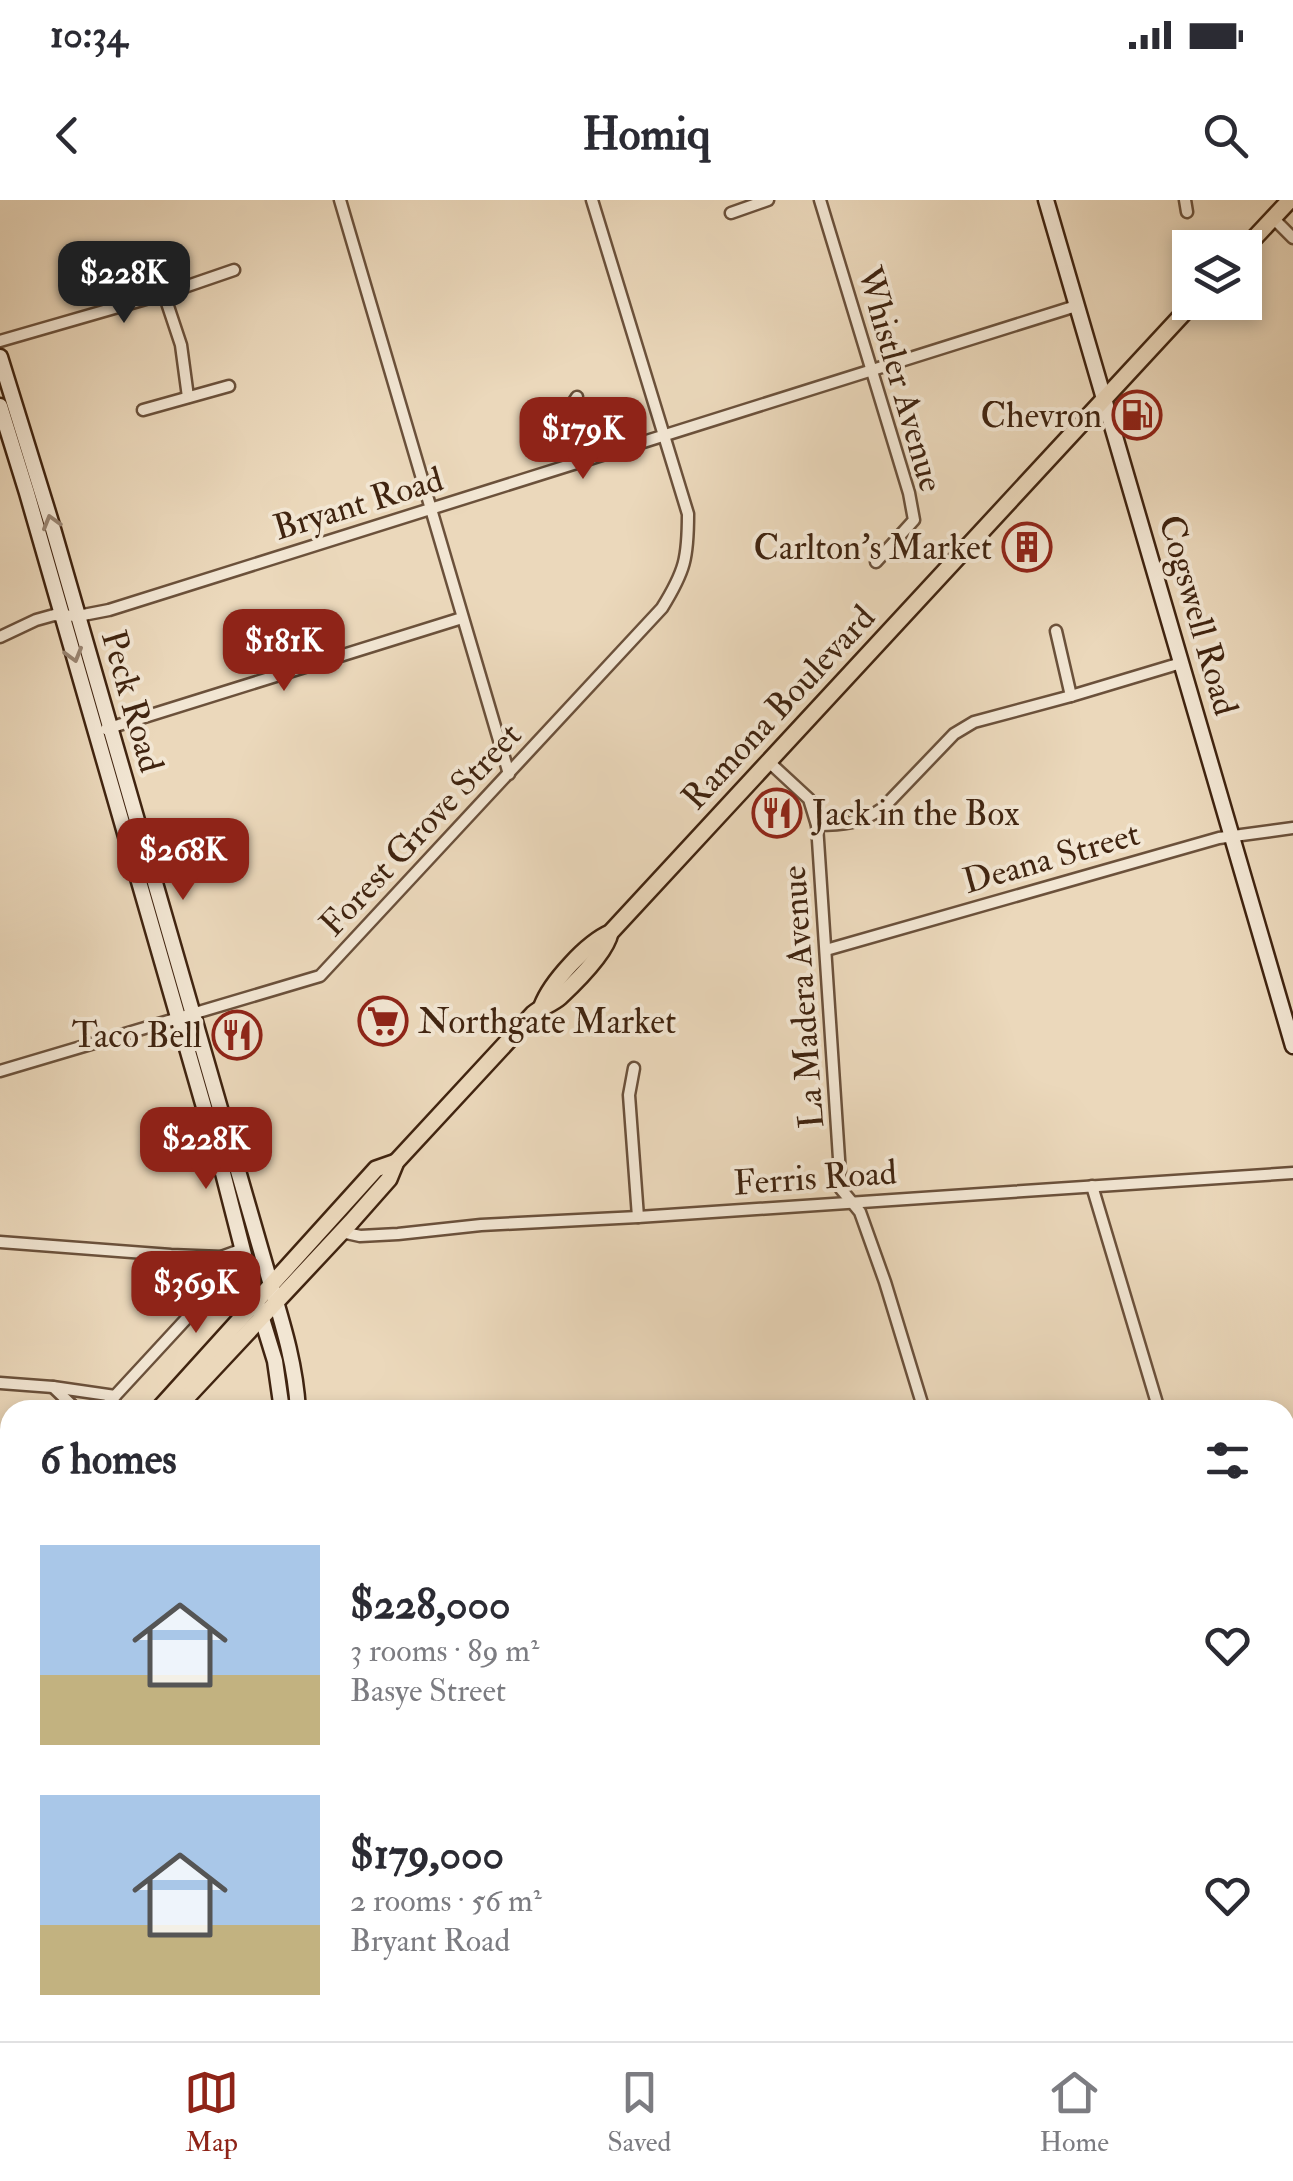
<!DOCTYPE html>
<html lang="en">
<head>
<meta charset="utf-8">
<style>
	:root { --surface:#fff; --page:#f2f2f3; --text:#2b2b33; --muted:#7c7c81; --line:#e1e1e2; --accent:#8f2418 }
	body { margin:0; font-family:"IM FELL Double Pica",serif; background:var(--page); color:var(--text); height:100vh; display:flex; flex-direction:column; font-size:38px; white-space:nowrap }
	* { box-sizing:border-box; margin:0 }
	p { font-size:32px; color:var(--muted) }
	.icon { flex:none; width:55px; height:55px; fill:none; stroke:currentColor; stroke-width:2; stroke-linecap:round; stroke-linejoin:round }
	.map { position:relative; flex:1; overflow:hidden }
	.details { position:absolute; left:0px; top:1200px; width:1295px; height:642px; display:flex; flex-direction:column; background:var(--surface); border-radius:30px 30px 0 0; box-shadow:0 5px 15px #0003 }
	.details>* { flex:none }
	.fabs { position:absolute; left:1172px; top:30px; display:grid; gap:20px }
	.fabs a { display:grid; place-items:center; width:90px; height:90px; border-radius:0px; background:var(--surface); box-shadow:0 5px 15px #0003; font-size:50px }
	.price { position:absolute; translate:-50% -85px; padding:0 22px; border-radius:20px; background:var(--accent); color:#fff; font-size:32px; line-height:65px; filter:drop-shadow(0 2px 5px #0008) }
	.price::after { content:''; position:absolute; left:50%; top:60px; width:30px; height:22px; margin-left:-15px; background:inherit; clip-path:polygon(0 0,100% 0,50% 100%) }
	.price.selected { background:#222; color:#fff }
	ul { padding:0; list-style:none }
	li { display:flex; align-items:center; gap:30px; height:250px; padding:0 40px }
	li span { display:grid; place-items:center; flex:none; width:280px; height:200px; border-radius:0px; color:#555 }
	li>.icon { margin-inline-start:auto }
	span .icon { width:120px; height:120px; fill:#fffc; stroke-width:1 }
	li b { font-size:42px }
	h2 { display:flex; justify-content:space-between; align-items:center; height:120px; padding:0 40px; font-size:42px }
	.status { display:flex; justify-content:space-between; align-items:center; height:70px; padding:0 50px; background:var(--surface); direction:ltr }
	.status svg { height:28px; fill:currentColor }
	header { display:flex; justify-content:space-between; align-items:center; height:130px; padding:0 40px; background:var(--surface); font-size:45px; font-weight:700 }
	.dock { display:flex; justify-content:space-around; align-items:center; height:140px; border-top:2px solid var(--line); background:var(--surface); font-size:28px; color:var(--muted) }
	.dock a { display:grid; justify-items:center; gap:5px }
	.dock .selected { color:var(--accent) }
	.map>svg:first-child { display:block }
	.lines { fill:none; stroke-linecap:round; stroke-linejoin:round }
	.street-casing { stroke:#6b513b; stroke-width:15 }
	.secondary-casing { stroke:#402410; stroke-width:19 }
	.primary-casing { stroke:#402410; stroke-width:20 }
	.highway-casing { stroke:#402410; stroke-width:22 }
	.street { stroke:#f2e6d3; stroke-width:10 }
	.secondary { stroke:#f2e6d3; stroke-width:14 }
	.primary { stroke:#ebd8bb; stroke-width:15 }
	.highway { stroke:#ebd8bb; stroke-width:18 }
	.rail-casing { stroke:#402410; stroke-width:6 }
	.rail { stroke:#f2e6d3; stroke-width:2.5; stroke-dasharray:8; stroke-linecap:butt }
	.oneway { stroke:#998572 }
	.labels { text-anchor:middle; stroke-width:8; stroke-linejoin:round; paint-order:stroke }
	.street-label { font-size:35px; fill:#402410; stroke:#f2e6d3 }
	.poi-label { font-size:35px; fill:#402410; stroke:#f2e6d3; text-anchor:end }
</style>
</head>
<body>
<div class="status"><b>10:34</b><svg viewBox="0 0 49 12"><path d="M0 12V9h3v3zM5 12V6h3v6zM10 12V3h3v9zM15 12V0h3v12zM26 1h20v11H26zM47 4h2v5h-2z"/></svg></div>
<header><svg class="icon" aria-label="back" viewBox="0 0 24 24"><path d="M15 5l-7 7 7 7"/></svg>Homiq<svg class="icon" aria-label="search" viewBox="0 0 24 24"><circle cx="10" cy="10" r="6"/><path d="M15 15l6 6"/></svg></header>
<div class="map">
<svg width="1293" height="1841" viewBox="0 0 1293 1841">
	<rect width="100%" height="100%" fill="#ebd8bb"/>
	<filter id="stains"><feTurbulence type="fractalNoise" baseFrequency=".002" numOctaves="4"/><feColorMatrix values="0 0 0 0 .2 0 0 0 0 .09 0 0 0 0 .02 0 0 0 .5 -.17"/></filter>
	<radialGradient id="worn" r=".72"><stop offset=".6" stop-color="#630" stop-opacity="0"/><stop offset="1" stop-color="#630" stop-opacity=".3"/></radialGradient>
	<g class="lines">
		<g class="street-casing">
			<g id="street">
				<path d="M340 0 509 574"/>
				<path d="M820 0 909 293 914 320 876 362"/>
				<path d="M1185 0 1187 12"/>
				<path d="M731 13 768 0"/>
				<path d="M1273 18 1293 38"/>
				<path d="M164 94 181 145 188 197"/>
				<path d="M0 141 170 92 234 70"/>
				<path d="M577 197 567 212 582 261"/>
				<path d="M143 210 229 186"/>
				<path d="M1056 431 1071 496"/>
				<path d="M0 437 36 420 54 415 78 416 109 410 1076 106"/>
				<path d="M106 529 462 418"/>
				<path d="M769 562 809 599 817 625 841 989 860 1012 885 1082 924 1210"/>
				<path d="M817 625C842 625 862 623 883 608L954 534 974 522 1071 496 1181 463"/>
				<path d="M826 750 1219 638 1293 628"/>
				<path d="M634 868 629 895 638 1017"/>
				<path d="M0 871 320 776 662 408C685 371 688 358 688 314L592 0"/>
				<path d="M1092 986 1159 1210"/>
				<path d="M342 1032 360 1036 398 1034 481 1025 638 1017 1293 973"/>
				<path d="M0 1042 171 1055 221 1057 243 1049"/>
				<path d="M0 1183 53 1187 115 1196"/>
				<path d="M53 1187 77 1210"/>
				<path d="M102 1210 211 1092 220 1074 221 1057"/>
				<path d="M0 1491 10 1494"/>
				<path d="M1285 1561 1293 1560"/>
				<path d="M18 1841V1832"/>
			</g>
		</g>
		<g class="secondary-casing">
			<g id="secondary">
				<path d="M1046 0 1293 846"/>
				<path d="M0 157 51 322 266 1068C280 1116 295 1159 298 1210"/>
				<path d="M0 206 27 293 223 973 252 1086 275 1161 282 1210"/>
				<path d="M0 1630H10"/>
				<path d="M249 1841V1832"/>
				<path d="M266 1841V1832"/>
			</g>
		</g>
		<g class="primary-casing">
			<g id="primary">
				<path d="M1245 48 1290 0"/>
				<path d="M542 806C551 782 587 743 610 733L1194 102"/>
				<path d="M158 1210 376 969 396 962"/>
				<path d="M175 1210 351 1022 389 979 396 962 533 814C541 807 552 804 560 797 576 782 606 753 610 733"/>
				<path d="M0 1394 10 1383"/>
			</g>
		</g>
		<g class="highway-casing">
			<g id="highway">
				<path d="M1285 1597 1293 1596"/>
				<path d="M1285 1629 1293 1628"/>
				<path d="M1285 1643 1293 1641"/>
				<path d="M1285 1656 1293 1655"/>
				<path d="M1285 1677 1293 1674"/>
				<path d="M668 1841 684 1832"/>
				<path d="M696 1841 707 1832"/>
				<path d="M720 1841 731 1832"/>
				<path d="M758 1841 772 1832"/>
			</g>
		</g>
		<use href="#street" class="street"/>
		<use href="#secondary" class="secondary"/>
		<use href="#primary" class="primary"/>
		<use href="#highway" class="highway"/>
		<g class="rail-casing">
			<g id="rail">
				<path d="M0 1757 10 1758"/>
				<path d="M1285 1760H1293"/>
			</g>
		</g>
		<use href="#rail" class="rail"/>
	</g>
	<defs><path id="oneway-chevron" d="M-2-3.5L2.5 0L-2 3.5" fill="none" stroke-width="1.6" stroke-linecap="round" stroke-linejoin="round" transform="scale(2.5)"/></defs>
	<g class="oneway">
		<use href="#oneway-chevron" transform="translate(51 322) rotate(-106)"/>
		<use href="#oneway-chevron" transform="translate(74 455) rotate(74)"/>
	</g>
	<defs>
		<g id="fuel-ring" transform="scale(2.5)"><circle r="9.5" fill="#f2e6d3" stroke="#8f2418" stroke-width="1.5"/><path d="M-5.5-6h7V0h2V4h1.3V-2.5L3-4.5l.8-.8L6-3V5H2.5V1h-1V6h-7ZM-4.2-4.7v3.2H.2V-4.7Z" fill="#8f2418"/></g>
		<g id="building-ring" transform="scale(2.5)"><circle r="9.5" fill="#f2e6d3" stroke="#8f2418" stroke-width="1.5"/><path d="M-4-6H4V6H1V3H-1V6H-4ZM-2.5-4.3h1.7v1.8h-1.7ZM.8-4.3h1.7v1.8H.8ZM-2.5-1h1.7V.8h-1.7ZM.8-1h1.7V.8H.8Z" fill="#8f2418"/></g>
		<g id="restaurant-ring" transform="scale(2.5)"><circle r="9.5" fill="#f2e6d3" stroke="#8f2418" stroke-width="1.5"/><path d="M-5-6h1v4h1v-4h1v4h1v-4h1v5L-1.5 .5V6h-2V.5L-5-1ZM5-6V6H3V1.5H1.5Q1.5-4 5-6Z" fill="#8f2418"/></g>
		<g id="supermarket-ring" transform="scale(2.5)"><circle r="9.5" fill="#f2e6d3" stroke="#8f2418" stroke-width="1.5"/><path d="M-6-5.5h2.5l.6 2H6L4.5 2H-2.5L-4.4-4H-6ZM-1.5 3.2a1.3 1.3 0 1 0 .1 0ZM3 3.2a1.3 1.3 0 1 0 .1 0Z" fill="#8f2418"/></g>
	</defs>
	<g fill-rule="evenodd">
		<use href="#fuel-ring" x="1137" y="215"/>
		<use href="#building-ring" x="1027" y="347"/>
		<use href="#restaurant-ring" x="777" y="613"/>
		<use href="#supermarket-ring" x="383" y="821"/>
		<use href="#restaurant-ring" x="237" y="835"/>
	</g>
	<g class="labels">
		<g class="street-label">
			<text transform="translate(901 179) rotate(74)" y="12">Whistler Avenue</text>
			<text transform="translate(358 303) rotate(-17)" y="12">Bryant Road</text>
			<text transform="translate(1199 415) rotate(74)" y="12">Cogswell Road</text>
			<text transform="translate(133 501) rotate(74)" y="12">Peck Road</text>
			<text transform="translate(778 507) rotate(-47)" y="12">Ramona Boulevard</text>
			<text transform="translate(420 629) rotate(-47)" y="12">Forest Grove Street</text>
			<text transform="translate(1051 657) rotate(-16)" y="12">Deana Street</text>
			<text transform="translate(802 797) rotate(-94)" y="12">La Madera Avenue</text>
			<text transform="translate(815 977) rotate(-4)" y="12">Ferris Road</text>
		</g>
		<g class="poi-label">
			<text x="1102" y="227">Chevron</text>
			<text x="992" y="359">Carlton's Market</text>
			<text x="812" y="625" text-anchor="start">Jack in the Box</text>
			<text x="418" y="833" text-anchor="start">Northgate Market</text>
			<text x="202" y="847">Taco Bell</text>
		</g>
	</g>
	<rect width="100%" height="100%" filter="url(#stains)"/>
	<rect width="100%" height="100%" fill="url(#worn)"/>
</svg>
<div class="fabs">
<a><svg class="icon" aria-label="layers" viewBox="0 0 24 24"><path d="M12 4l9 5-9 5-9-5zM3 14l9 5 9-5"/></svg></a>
</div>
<b class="price selected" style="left:124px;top:126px">$228K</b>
<b class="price" style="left:583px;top:282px">$179K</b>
<b class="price" style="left:284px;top:494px">$181K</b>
<b class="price" style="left:183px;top:703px">$268K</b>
<b class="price" style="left:206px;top:992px">$228K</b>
<b class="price" style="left:196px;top:1136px">$369K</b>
<section class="details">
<h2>6 homes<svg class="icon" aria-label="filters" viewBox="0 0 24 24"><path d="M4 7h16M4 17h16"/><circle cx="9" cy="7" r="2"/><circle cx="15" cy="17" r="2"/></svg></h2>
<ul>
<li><span style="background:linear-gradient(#a9c7e8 65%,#c2b280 0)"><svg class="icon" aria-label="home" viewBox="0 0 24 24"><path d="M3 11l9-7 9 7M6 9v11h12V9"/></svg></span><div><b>$228,000</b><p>3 rooms · 89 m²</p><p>Basye Street</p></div><svg class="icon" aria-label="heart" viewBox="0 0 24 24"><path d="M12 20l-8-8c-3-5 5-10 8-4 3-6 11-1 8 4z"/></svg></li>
<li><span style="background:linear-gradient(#a9c7e8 65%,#c2b280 0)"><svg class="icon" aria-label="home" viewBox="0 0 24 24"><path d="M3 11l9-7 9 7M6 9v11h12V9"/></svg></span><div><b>$179,000</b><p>2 rooms · 56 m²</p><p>Bryant Road</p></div><svg class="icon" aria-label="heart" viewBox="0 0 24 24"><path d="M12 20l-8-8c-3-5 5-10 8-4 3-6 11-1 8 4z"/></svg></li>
</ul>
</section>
</div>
<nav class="dock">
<a class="selected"><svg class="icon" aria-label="map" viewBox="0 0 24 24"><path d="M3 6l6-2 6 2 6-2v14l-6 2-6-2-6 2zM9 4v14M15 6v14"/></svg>Map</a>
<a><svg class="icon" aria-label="saved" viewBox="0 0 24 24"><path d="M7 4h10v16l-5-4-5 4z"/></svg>Saved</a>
<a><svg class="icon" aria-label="home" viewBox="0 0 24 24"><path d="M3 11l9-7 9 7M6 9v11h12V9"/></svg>Home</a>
</nav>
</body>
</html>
